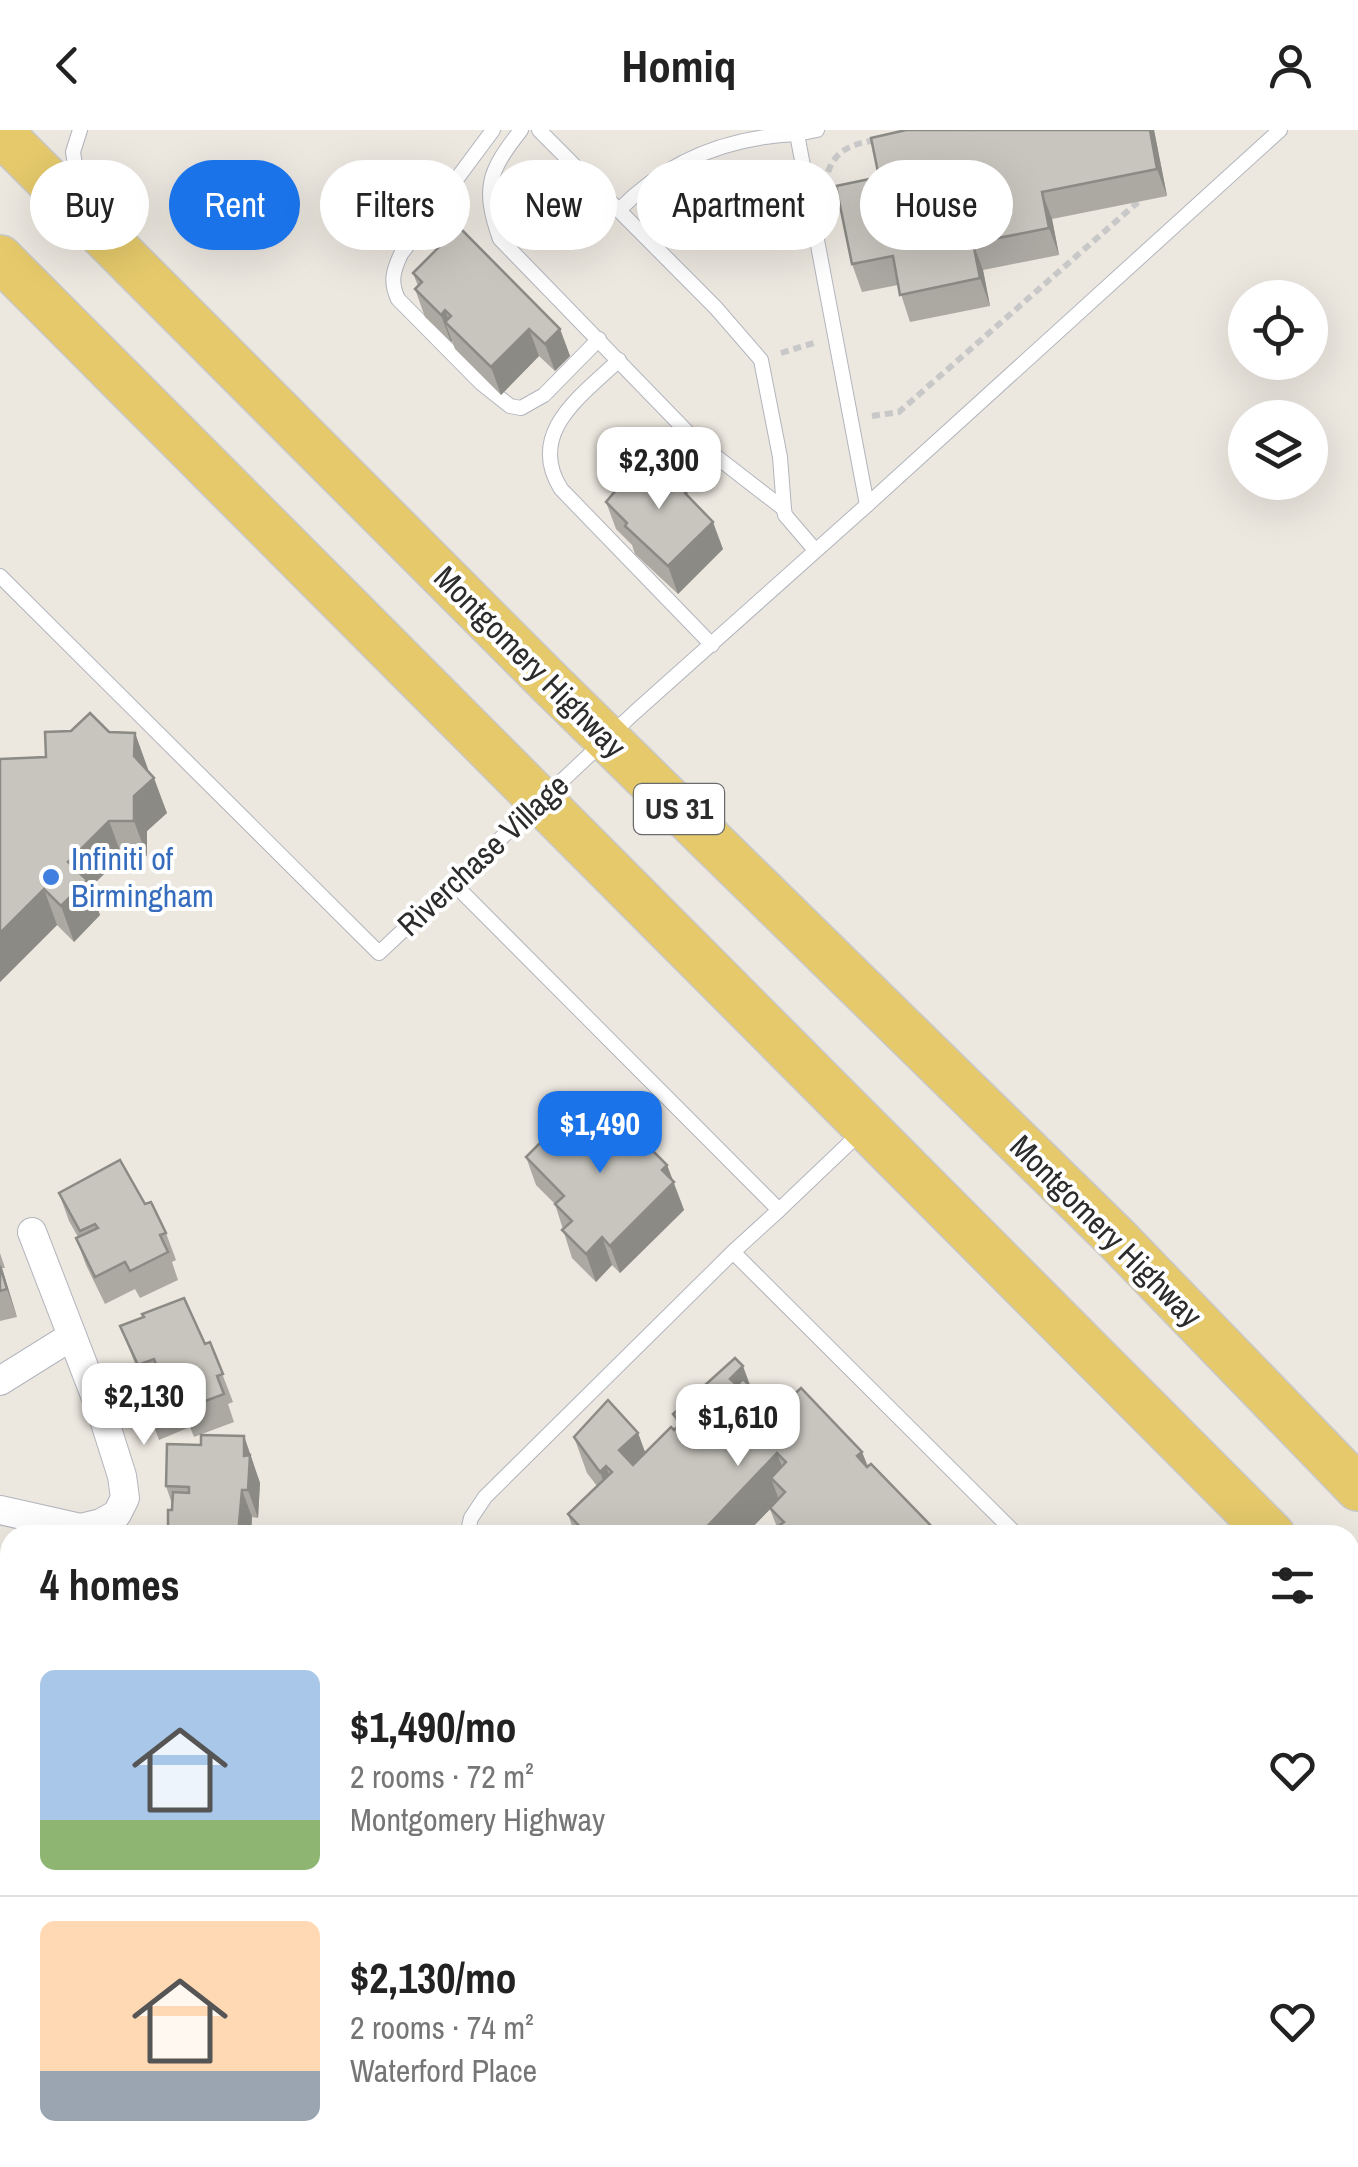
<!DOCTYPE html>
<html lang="en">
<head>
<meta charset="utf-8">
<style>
	:root { --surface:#fff; --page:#f2f2f2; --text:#222; --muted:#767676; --line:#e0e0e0; --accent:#1a73e8 }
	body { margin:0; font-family:"Archivo Narrow",sans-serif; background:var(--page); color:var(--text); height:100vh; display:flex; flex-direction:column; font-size:38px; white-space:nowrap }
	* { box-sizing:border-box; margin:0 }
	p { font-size:32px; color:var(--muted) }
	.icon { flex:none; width:55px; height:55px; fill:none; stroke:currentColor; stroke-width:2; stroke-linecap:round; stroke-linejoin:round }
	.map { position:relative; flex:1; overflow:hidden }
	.drawer { position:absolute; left:0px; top:1395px; width:1360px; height:642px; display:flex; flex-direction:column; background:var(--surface); border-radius:30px 30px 0 0; box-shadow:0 10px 40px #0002 }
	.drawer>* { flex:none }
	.top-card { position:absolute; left:30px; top:30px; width:1300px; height:90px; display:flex; gap:20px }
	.tools { position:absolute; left:1228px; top:150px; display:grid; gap:20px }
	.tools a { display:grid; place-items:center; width:100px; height:100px; border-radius:50%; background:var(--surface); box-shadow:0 10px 40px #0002; font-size:50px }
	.price { position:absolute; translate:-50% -85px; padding:0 22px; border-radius:20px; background:#fff; color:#222; font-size:32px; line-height:65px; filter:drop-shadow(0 2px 5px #0008) }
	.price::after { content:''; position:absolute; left:50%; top:60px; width:30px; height:22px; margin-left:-15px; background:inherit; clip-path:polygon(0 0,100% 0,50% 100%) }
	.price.selected { background:var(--accent); color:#fff }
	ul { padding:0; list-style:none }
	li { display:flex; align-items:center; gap:30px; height:250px; padding:0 40px }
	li+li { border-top:2px solid var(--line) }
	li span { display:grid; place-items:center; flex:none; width:280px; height:200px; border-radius:15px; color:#555 }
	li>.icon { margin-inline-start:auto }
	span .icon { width:120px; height:120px; fill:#fffc; stroke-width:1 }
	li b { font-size:42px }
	h2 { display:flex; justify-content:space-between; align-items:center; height:120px; padding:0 40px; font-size:42px }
	.chip { padding:0 35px; border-radius:45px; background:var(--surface); box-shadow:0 10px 40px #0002; font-size:35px; line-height:90px }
	.chip.selected { background:var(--accent); color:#fff }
	header { display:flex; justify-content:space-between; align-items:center; height:130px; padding:0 40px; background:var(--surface); font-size:45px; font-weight:700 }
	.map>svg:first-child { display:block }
	.water { fill:#7cc8e5 }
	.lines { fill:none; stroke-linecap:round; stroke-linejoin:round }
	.service-casing { stroke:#b3b5be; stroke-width:16 }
	.minor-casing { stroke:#b3b5be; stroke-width:30 }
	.primary-casing { stroke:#c8c8c8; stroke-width:48 }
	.path { stroke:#c8c8c8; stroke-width:6; stroke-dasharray:8 5; stroke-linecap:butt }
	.service { stroke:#fff; stroke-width:14 }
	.minor { stroke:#fff; stroke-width:28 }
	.primary { stroke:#e5c96b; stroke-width:45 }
	.wall { fill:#aca9a3 }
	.shaded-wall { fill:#8c8a85 }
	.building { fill:#c8c5be; stroke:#8c8a85; stroke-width:2.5 }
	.shop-dot { fill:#3f7fe0; stroke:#fff; stroke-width:4 }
	.labels { text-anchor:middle; stroke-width:8; stroke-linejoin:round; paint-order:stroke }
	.shield { fill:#fff; stroke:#6b6b6b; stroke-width:2.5 }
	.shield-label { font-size:30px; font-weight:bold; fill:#2c2c2c }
	.street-label { font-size:32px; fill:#2c2c2c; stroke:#fff }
	.shop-label { font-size:32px; fill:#366cbe; stroke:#fff; text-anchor:start }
</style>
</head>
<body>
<header><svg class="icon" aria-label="back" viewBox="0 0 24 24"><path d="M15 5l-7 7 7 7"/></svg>Homiq<svg class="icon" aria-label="person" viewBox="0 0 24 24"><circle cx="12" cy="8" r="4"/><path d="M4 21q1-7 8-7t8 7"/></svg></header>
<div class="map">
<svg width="1358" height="2037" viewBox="0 0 1358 2037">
	<rect width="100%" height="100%" fill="#ece7df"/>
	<path class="water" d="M762 2028H873L880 2037H770Z"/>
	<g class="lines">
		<g class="service-casing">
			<g id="service">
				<path d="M80 0 73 22 80 65"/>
				<path d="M493 0 401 124C393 141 390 152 398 169L481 253 510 276 521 278 544 265 599 209"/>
				<path d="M521 0C488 42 482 58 500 109L696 311 784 379 780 327 761 230 716 178 539 0"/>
				<path d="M619 80C667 31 728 7 797 4"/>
				<path d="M619 230C581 266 526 303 561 359L712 515"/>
				<path d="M867 375 1280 0"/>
				<path d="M784 379 785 385 815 420"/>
				<path d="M0 446 379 823 634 583 867 375 797 4 817 0"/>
				<path d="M453 753 779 1080 862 1001"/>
				<path d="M779 1080 733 1122 1017 1405"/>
				<path d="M467 1405 471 1388 485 1367 733 1122"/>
				<path d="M1350 1644 1358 1636"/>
			</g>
		</g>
		<g class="minor-casing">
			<g id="minor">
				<path d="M0 1251 72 1206"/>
				<path d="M0 1380 80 1398 101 1393 117 1384 125 1368 122 1346 103 1286 32 1102"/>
				<path d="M0 1802 10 1811"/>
				<path d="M146 2028 149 2037"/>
				<path d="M532 2037 534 2028"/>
			</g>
		</g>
		<g class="primary-casing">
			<g id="primary">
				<path d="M0 2 555 558 1117 1109 1358 1358"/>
				<path d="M0 128 1272 1405"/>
				<path d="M1350 1484 1358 1492"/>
			</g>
		</g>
		<g class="path">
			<path d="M828 42C836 19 853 14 876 10"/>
			<path d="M781 223 817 212"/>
			<path d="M872 286 899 282 1138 72"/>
		</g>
		<use href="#service" class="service"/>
		<use href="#minor" class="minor"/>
		<use href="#primary" class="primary"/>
	</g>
	<g class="wall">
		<path d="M1154 0 1167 66 1052 89 1059 125 983 140 990 176 910 192 898 155 862 162 852 134 879 47 906 1Z"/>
		<path d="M413 143 560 199 570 226 555 241 539 226 501 265 455 219 452 211 451 212 425 187 415 159 418 156Z"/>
		<path d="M637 341 663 343 687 361 689 368 723 419 678 464 635 424 632 415 616 399 606 372Z"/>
		<path d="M109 602 135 603 148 641 167 683 147 701V726H122L90 758 100 785 74 812 57 795 0 852V629L46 627Z"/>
		<path d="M586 990 614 993 667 1035 684 1080 620 1143 612 1135 596 1152 572 1128 555 1074 536 1055 526 1027 559 994 558 991Z"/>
		<path d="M59 1063 145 1074 166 1103 176 1130 172 1132 178 1150 140 1168 135 1159 105 1174 86 1135 76 1108 78 1107 69 1091Z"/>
		<path d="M0 1123 5 1138H2L17 1187 0 1191Z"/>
		<path d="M120 1196 205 1214 210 1212 233 1272 228 1274 234 1292 194 1307 190 1297 159 1310 134 1242 138 1241Z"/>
		<path d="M750 1256 757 1263 761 1273 786 1272 862 1322 868 1336 940 1405H780L770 1379 745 1405H575L568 1384 597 1356 587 1343 574 1307 638 1303 645 1323 678 1297 673 1284Z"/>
		<path d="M244 1306 260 1353 258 1388 252 1387 251 1405H168L172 1374 166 1356 201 1315Z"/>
		<path d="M0 1425 4 1436 10 1437V1475L7 1474 5 1487 1 1486 0 1489Z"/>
		<path d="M253 2028H316L307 2037H263Z"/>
		<path d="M601 2028H670L672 2037H605Z"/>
	</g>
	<g class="shaded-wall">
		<path d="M1150 0H1154L1167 66 1157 39Z"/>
		<path d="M1042 62 1052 89 1059 125 1049 98Z"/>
		<path d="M973 113 983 140 990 176 980 148Z"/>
		<path d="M445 180 452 199 445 192 452 211 451 212 441 185Z"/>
		<path d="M529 199 539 226 501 265 491 237Z"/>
		<path d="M560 199 570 226 555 241 545 214Z"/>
		<path d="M713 392 723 419 678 464 668 436Z"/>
		<path d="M135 603 148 639 147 654 154 648 167 683 147 701V726L134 691Z"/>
		<path d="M109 691 122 726 90 758 100 785 74 812 61 776 68 732Z"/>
		<path d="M44 759 57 795 0 852V803Z"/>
		<path d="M667 1035 684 1080 620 1143 610 1116Z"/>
		<path d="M602 1107 612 1135 596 1152 586 1124Z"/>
		<path d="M0 1133 17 1187 7 1159Z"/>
		<path d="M743 1236 754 1266 757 1263 770 1298 730 1249Z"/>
		<path d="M638 1303 651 1338 632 1356 619 1320Z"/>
		<path d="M244 1306 260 1353 258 1388 248 1360 244 1326Z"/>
		<path d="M862 1322 875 1357 857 1326Z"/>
		<path d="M777 1323 790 1358 771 1348 779 1370 745 1405H699Z"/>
		<path d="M606 1336 619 1372 613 1377 600 1342Z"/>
		<path d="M242 1360 252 1387 251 1405H238Z"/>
		<path d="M0 1454 7 1474 5 1487 0 1473Z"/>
		<path d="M273 2028H291L294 2037H276Z"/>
		<path d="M294 2028H316L307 2037H297Z"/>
	</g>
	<g class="building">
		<path d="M906 0H1150L1157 39 1042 62 1049 98 973 113 980 148 900 165 893 126 852 134 836 56 879 47 871 8Z"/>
		<path d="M459 97 560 199 545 214 529 199 491 237 445 192 451 186 445 180 441 185 415 159 422 152 413 143Z"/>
		<path d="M649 329 663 343 665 340 687 361 685 363 713 392 668 436 625 396 627 393 606 372 634 339 637 341Z"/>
		<path d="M90 583 109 602 135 603 134 626 154 648 134 666V691H109L68 732 87 750 61 776 44 759 0 803V629L46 627 45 602 71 601Z"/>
		<path d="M572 976 586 990 599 978 614 993 624 992 667 1035 662 1040 674 1052 610 1116 602 1107 586 1124 562 1100 572 1091 555 1074 564 1066 526 1027 560 993 558 991Z"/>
		<path d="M120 1030 145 1074 151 1072 166 1103 160 1105 168 1122 130 1141 125 1132 95 1147 76 1108 98 1098 95 1094 80 1101 59 1063Z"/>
		<path d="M0 1136 7 1159 0 1161Z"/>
		<path d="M184 1168 205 1214 210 1212 223 1244 217 1246 224 1264 184 1279 180 1270 149 1282 134 1242 156 1234 154 1229 138 1235 120 1196 144 1187 142 1184Z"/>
		<path d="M735 1228 743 1236 730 1249 737 1255 743 1249 757 1263 753 1267 760 1274 774 1260 786 1272 801 1258 862 1322 857 1326 867 1337 871 1334 940 1405H790L780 1395 784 1392 770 1378 785 1362 771 1348 786 1332 777 1323 699 1405H582L585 1402 568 1384 612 1342 606 1336 600 1342 574 1307 608 1270 638 1303 619 1320 633 1335 671 1297 674 1300 681 1293 673 1284Z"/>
		<path d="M201 1305 244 1306V1326L250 1325 248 1360H242L238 1405H168V1380H172L173 1362 189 1363V1357L166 1356 167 1314 201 1315Z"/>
		<path d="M0 1435 10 1437 8 1448 0 1447Z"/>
		<path d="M6 1986 10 1995V2028H18L20 2031 26 2029 29 2037H0V1989Z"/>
		<path d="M458 2028 469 2037H450Z"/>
		<path d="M623 2028H648L650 2035 625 2037Z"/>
	</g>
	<circle class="shop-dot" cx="51" cy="747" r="10"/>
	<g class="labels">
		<rect class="shield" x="634" y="654" width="90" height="50" rx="8"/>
		<g class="shield-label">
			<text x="679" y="689">US 31</text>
		</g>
		<g class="street-label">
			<text transform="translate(530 532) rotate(45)" y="11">Montgomery Highway</text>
			<text transform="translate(483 725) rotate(-43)" y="11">Riverchase Village</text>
			<text transform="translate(1106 1101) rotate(45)" y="11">Montgomery Highway</text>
		</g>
		<g class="shop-label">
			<text x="71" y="740">Infiniti of<tspan x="71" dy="37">Birmingham</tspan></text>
		</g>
	</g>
</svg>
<div class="tools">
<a><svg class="icon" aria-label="locate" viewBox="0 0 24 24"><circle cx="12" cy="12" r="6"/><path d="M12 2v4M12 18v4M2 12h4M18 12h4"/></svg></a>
<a><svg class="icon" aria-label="layers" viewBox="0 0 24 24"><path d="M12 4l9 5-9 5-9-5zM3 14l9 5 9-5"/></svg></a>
</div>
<b class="price" style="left:659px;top:382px">$2,300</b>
<b class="price selected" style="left:600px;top:1046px">$1,490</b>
<b class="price" style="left:144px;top:1318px">$2,130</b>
<b class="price" style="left:738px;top:1339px">$1,610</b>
<div class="top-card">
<a class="chip">Buy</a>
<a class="chip selected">Rent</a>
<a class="chip">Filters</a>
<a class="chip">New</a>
<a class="chip">Apartment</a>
<a class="chip">House</a>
</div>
<section class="drawer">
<h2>4 homes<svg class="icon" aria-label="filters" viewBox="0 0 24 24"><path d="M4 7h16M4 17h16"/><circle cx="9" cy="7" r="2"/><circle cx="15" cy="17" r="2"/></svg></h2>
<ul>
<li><span style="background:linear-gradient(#a9c7e8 75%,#8fb573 0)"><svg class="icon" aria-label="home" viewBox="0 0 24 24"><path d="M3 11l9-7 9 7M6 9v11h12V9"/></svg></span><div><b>$1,490/mo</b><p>2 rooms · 72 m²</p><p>Montgomery Highway</p></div><svg class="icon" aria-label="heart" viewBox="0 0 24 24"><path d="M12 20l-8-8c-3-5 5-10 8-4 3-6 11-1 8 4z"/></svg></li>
<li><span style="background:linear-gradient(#ffd9b3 75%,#9aa5b1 0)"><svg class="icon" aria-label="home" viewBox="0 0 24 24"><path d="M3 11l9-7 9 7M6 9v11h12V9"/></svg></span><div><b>$2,130/mo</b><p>2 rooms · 74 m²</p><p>Waterford Place</p></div><svg class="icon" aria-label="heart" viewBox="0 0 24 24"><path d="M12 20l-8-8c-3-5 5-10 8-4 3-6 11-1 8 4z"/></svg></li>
</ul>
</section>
</div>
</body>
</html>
